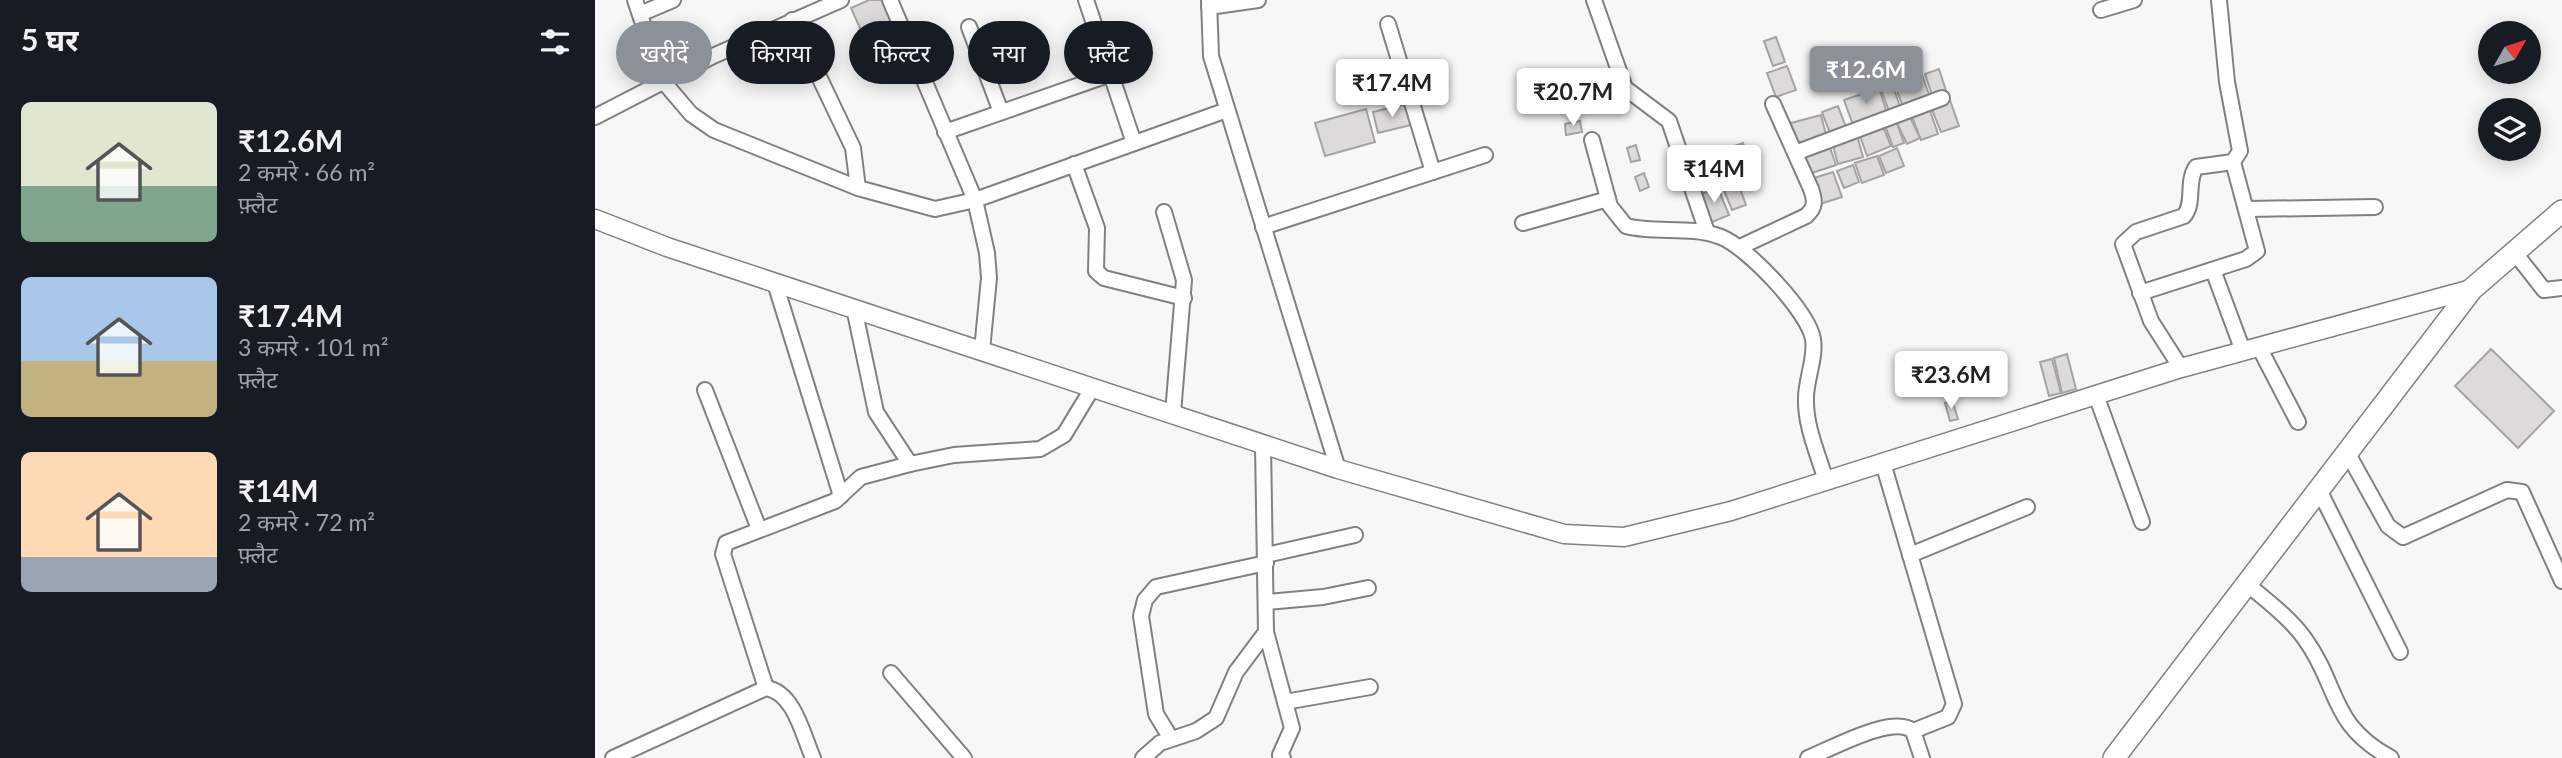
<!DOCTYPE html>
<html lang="hi">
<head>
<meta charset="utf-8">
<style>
	:root { --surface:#171b24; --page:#242831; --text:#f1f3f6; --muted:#9ea1a6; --accent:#8c9099 }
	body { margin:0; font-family:Lato,"Noto Sans Devanagari",sans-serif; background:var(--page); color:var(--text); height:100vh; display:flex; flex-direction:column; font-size:26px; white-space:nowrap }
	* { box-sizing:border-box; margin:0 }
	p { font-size:23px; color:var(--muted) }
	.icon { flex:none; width:38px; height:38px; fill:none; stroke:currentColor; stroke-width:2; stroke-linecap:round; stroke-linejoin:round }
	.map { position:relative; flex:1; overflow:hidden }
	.panel { display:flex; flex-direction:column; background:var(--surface); width:595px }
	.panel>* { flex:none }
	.hud { position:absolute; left:21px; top:21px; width:665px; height:63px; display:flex; gap:14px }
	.needle { width:46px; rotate:51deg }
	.buttons { position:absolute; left:1883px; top:21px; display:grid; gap:14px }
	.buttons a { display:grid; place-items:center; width:63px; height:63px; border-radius:50%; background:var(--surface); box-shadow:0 4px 18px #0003; font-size:35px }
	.price { position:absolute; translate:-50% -60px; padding:0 16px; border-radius:7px; background:#fff; color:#222; font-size:23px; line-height:46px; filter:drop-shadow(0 2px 4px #0008) }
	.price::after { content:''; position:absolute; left:50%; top:42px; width:21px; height:16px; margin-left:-10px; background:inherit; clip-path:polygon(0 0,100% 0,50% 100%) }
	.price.current { background:var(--accent); color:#fff }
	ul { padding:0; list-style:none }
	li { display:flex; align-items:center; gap:21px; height:175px; padding:0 21px }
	li span { display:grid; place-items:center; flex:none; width:196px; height:140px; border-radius:10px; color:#555 }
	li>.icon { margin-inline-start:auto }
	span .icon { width:84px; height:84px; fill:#fffc; stroke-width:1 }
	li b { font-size:30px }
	h2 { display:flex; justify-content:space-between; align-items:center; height:84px; padding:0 21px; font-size:30px }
	.tag { padding:0 24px; border-radius:32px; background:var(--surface); box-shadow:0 4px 18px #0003; font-size:24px; line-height:63px }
	.tag.current { background:var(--accent); color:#fff }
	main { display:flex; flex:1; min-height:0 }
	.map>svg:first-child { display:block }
	.building { fill:#dcdbda; stroke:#a5a4a3; stroke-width:2 }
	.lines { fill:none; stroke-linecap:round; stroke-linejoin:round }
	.minor-casing { stroke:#818182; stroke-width:18 }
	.tertiary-casing { stroke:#818182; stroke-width:21 }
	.secondary-casing { stroke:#818182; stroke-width:24 }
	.minor { stroke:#fff; stroke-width:14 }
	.tertiary { stroke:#fff; stroke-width:18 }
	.secondary { stroke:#fff; stroke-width:21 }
</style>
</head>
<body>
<main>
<section class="panel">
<h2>5 घर<svg class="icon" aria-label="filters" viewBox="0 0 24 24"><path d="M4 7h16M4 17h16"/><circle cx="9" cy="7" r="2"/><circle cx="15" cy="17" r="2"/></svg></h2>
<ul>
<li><span style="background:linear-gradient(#dfe7d0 60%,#7fa58c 0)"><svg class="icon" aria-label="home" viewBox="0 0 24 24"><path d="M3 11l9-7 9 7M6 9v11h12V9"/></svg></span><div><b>₹12.6M</b><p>2 कमरे · 66 m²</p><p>फ़्लैट</p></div></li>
<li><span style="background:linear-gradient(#a9c7e8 60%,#c2b280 0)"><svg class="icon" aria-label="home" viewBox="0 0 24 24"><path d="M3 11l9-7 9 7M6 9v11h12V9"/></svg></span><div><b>₹17.4M</b><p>3 कमरे · 101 m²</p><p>फ़्लैट</p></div></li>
<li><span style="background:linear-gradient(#ffd9b3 75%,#9aa5b1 0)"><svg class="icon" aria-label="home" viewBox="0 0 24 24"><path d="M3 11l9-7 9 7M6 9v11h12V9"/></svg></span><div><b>₹14M</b><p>2 कमरे · 72 m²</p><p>फ़्लैट</p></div></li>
</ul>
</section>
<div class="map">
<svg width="1967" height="758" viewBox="0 0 1967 758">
	<rect width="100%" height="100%" fill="#f7f7f8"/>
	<g class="building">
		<path d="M274 0H294L302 20 268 35 256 8Z"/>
		<path d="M1181 37 1190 62 1178 66 1169 41Z"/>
		<path d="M1192 66 1201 90 1181 97 1172 73Z"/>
		<path d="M1344 69 1352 94 1338 98 1330 74Z"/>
		<path d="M1327 75 1335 97 1308 107 1300 85Z"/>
		<path d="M1297 83 1305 107 1294 111 1285 87Z"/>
		<path d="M1284 88 1292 113 1258 125 1249 100Z"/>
		<path d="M1355 100 1364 126 1346 132 1336 107Z"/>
		<path d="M811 104 816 125 783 133 778 112Z"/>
		<path d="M1243 106 1252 130 1236 136 1227 112Z"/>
		<path d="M1334 108 1343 134 1326 140 1316 114Z"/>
		<path d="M771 109 780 142 730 156 720 123Z"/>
		<path d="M1226 115 1232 139 1203 146 1196 123Z"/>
		<path d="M1314 115 1325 138 1312 144 1301 121Z"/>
		<path d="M985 121 987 132 971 135 970 124Z"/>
		<path d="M1301 121 1309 143 1298 147 1290 125Z"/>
		<path d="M1287 124 1296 146 1272 156 1264 133Z"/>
		<path d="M1262 135 1268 157 1243 164 1237 142Z"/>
		<path d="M1233 142 1241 165 1214 174 1207 151Z"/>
		<path d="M1148 143 1158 172 1138 179 1128 150Z"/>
		<path d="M1041 145 1045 160 1036 162 1032 148Z"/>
		<path d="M1302 148 1309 166 1291 173 1284 156Z"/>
		<path d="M1282 156 1289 175 1267 183 1260 163Z"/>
		<path d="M1258 165 1264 182 1249 188 1242 171Z"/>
		<path d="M1238 172 1247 197 1225 204 1216 179Z"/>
		<path d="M1049 173 1054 187 1045 191 1040 177Z"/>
		<path d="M1143 183 1151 205 1137 210 1128 188Z"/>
		<path d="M1123 188 1134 215 1115 223 1104 195Z"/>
		<path d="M1896 349 1959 411 1923 448 1860 386Z"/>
		<path d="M1472 354 1481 389 1467 393 1459 358Z"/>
		<path d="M1457 359 1466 393 1454 396 1445 362Z"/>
		<path d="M1357 400 1363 419 1355 421 1350 403Z"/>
	</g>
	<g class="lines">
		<g class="minor-casing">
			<g id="minor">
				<path d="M40 0 67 80 96 114 119 130 263 188"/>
				<path d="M295 0 380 200 392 253 394 278 387 350"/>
				<path d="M491 0 539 143"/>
				<path d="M614 0 616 56 743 469"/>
				<path d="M999 0 1030 88 1074 121 1112 232"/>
				<path d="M614 7 663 0"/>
				<path d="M1506 10 1539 0"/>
				<path d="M45 14 78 0"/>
				<path d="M197 20 258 148 263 188 340 209 380 200 632 110"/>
				<path d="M793 24 838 172"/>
				<path d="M374 27 406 112"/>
				<path d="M0 117 118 56 246 0"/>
				<path d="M350 132 516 74"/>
				<path d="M997 140 1015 206 1031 226C1062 234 1095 225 1126 237 1152 247 1213 311 1218 339 1221 358 1211 379 1211 398 1210 426 1223 454 1231 481"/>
				<path d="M1200 153 1347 98"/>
				<path d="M479 164 502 228 501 271 509 278 589 298"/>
				<path d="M1652 209 1780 207"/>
				<path d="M569 212 589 280 578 413"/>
				<path d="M928 223 1013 199"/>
				<path d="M668 227 890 155"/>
				<path d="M1145 247 1211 216C1221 207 1220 201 1216 189L1178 104"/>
				<path d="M1920 253 1949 290 1967 288"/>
				<path d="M1618 270 1648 351"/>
				<path d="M180 283 246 496"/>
				<path d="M1545 293 1651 259 1662 251 1638 162"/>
				<path d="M1664 347 1703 422"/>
				<path d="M1586 368 1556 321 1528 244 1541 232 1589 216C1600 203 1591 182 1601 167L1638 162 1645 151 1632 82 1624 0"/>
				<path d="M110 390 164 529"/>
				<path d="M1501 395 1547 522"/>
				<path d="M1752 452 1793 526 1808 537 1912 490 1927 492 1967 581"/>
				<path d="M1288 463 1359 704 1353 717 1318 731"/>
				<path d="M315 464 359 455 445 449 469 435 498 387"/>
				<path d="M1724 490 1805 652"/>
				<path d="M671 555 760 535"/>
				<path d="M1315 555 1432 507"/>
				<path d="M1652 584C1672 601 1695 618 1710 639 1745 688 1734 724 1796 758"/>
				<path d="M672 602 728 597 773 588"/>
				<path d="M671 632 697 728 685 755 688 758"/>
				<path d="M296 673 369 758"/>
				<path d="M171 688 128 554 131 543 240 501 266 477 315 464 281 412 259 308"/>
				<path d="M690 702 775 687"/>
				<path d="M575 737 561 714 546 616 550 600 561 587 671 563"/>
				<path d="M18 758 171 688C199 692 208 735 218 758"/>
				<path d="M548 758 565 743 601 731 621 718 641 672 671 632 668 444"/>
				<path d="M1213 758C1236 749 1298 714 1318 731L1327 758"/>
			</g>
		</g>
		<g class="tertiary-casing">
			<path id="tertiary" d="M0 219 72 247 743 469 969 534 1029 537 1136 511 1586 368 1877 289"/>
		</g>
		<g class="secondary-casing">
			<path id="secondary" d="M1519 758 1877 289 1967 211"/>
		</g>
		<use href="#minor" class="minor"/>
		<use href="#tertiary" class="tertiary"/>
		<use href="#secondary" class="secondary"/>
	</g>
</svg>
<div class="buttons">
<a><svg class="needle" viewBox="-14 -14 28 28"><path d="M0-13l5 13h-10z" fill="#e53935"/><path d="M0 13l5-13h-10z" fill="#9ea1a6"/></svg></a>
<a><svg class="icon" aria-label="layers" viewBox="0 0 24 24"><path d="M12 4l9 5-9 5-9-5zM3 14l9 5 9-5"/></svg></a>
</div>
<b class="price current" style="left:1271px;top:106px">₹12.6M</b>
<b class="price" style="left:797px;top:119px">₹17.4M</b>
<b class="price" style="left:978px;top:128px">₹20.7M</b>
<b class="price" style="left:1119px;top:205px">₹14M</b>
<b class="price" style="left:1356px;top:411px">₹23.6M</b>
<div class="hud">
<a class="tag current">खरीदें</a>
<a class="tag">किराया</a>
<a class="tag">फ़िल्टर</a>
<a class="tag">नया</a>
<a class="tag">फ़्लैट</a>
</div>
</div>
</main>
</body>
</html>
